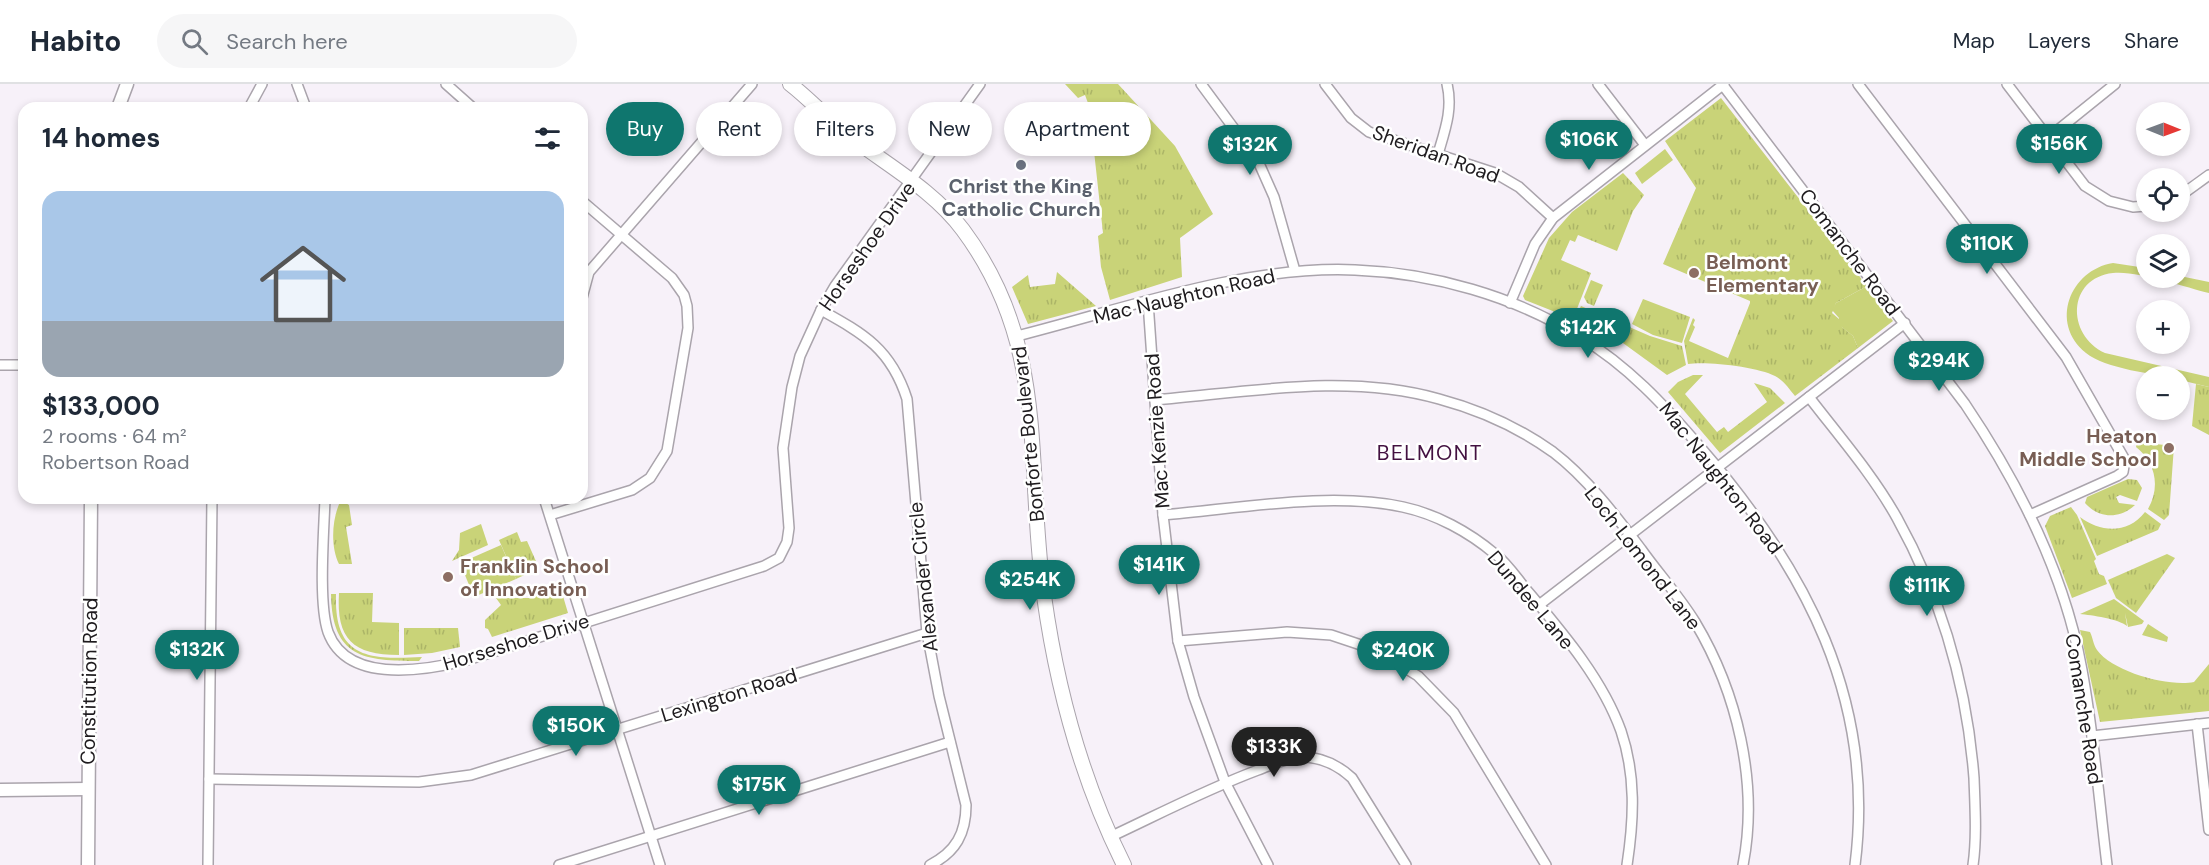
<!DOCTYPE html>
<html lang="en">
<head>
<meta charset="utf-8">
<style>
	:root { --surface:#fff; --page:#f6f6f7; --text:#1f2937; --muted:#747a83; --line:#e0e1e3; --accent:#0f766e }
	body { margin:0; font-family:"DM Sans",sans-serif; background:var(--page); color:var(--text); height:100vh; display:flex; flex-direction:column; font-size:22px; white-space:nowrap }
	* { box-sizing:border-box; margin:0 }
	p { font-size:20px; color:var(--muted) }
	.icon { flex:none; width:33px; height:33px; fill:none; stroke:currentColor; stroke-width:2; stroke-linecap:round; stroke-linejoin:round }
	.map { position:relative; flex:1; overflow:hidden }
	.details { position:absolute; left:18px; top:18px; width:570px; height:402px; display:flex; flex-direction:column; background:var(--surface); border-radius:18px; box-shadow:0 3px 9px #0003 }
	.details>* { flex:none }
	.hud { position:absolute; left:606px; top:18px; width:570px; height:54px; display:flex; gap:12px }
	.needle { width:39px; rotate:91deg }
	.tools { position:absolute; left:2136px; top:18px; display:grid; gap:12px }
	.tools a { display:grid; place-items:center; width:54px; height:54px; border-radius:50%; background:var(--surface); box-shadow:0 3px 9px #0003; font-size:30px }
	.price { position:absolute; translate:-50% -51px; padding:0 14px; border-radius:21px; background:var(--accent); color:#fff; font-size:20px; line-height:39px; filter:drop-shadow(0 2px 3px #0008) }
	.price::after { content:''; position:absolute; left:50%; top:36px; width:18px; height:14px; margin-left:-9px; background:inherit; clip-path:polygon(0 0,100% 0,50% 100%) }
	.price.active { background:#222; color:#fff }
	ul { padding:0; list-style:none }
	li { display:grid; align-content:center; gap:12px; height:318px; padding:0 24px }
	li+li { border-top:2px solid var(--line) }
	li span { display:grid; place-items:center; height:186px; border-radius:18px; color:#555 }
	li>.icon { margin-inline-start:auto }
	span .icon { width:108px; height:108px; fill:#fffc; stroke-width:1 }
	li b { font-size:26px }
	h2 { display:flex; justify-content:space-between; align-items:center; height:72px; padding:0 24px; font-size:26px }
	.chip { padding:0 21px; border-radius:27px; background:var(--surface); box-shadow:0 3px 9px #0003; font-size:21px; line-height:54px }
	.chip.active { background:var(--accent); color:#fff }
	header { display:flex; align-items:center; gap:36px; box-sizing:border-box; height:84px; padding:0 30px; background:var(--surface); border-bottom:2px solid var(--line) }
	header strong { font-size:28px }
	nav { display:flex; gap:33px; margin-inline-start:auto; font-size:21px }
	.search { width:420px; height:54px; background:var(--page); display:flex; align-items:center; gap:15px; box-sizing:border-box; padding:0 21px; border-radius:33px; color:var(--muted); font-size:22px }
	.map>svg:first-child { display:block }
	.grass { fill:url(#grass-tufts) }
	.pitch { fill:#c9d378 }
	.lines { fill:none; stroke-linecap:round; stroke-linejoin:round }
	.minor-casing { stroke:#aaa4ac; stroke-width:12 }
	.tertiary-casing { stroke:#aaa4ac; stroke-width:15 }
	.secondary-casing { stroke:#aaa4ac; stroke-width:16 }
	.minor { stroke:#fff; stroke-width:9 }
	.tertiary { stroke:#fff; stroke-width:12 }
	.secondary { stroke:#fff; stroke-width:14 }
	.worship-dot { fill:#6b7280; stroke:#fff; stroke-width:2 }
	.education-dot { fill:#8d6e63; stroke:#fff; stroke-width:2 }
	.labels { text-anchor:middle; stroke-width:5; stroke-linejoin:round; paint-order:stroke }
	.street-label { font-size:20px; fill:#1e1b1e; stroke:#fff }
	.worship-label { font-size:20px; font-weight:bold; fill:#5b616d; stroke:#fff }
	.education-label { font-size:20px; font-weight:bold; fill:#785e54; stroke:#fff; text-anchor:start }
	.neighbourhood-label { font-size:21px; letter-spacing:1.5px; fill:#431141; stroke:#fff }
</style>
</head>
<body>
<header>
<strong>Habito</strong>
<div class="search"><svg class="icon" aria-label="search" viewBox="0 0 24 24"><circle cx="10" cy="10" r="6"/><path d="M15 15l6 6"/></svg>Search here</div>
<nav><a>Map</a><a>Layers</a><a>Share</a></nav>
</header>
<div class="map">
<svg width="2209" height="781" viewBox="0 0 2209 781">
	<defs>
		<pattern id="grass-tufts" width="24" height="20" patternUnits="userSpaceOnUse" patternTransform="scale(1.5)"><rect width="24" height="20" fill="#c9d378"/><path d="M3 7l-1-3M5 7V3M7 7l1-3M15 17l-1-3M17 17v-4M19 17l1-3" fill="none" stroke="#acb567"/></pattern>
	</defs>
	<rect width="100%" height="100%" fill="#f7f1f9"/>
	<g class="grass">
		<path d="M1065 0H1118L1175 62 1213 130 1180 154 1182 193 1110 216 1101 183 1098 152 1103 149 1092 49 1098 46 1085 11 1078 14Z"/>
		<path d="M1721 14 1867 202 1836 219 1832 229 1839 235 1842 243 1853 252 1858 264 1795 312C1789 305 1784 297 1775 292 1758 283 1707 277 1688 280L1684 257 1693 234 1695 236 1693 241 1695 243 1689 257 1728 274 1750 219V217L1663 180 1696 104 1665 57Z"/>
		<path d="M1623 89 1644 111 1633 127 1617 167 1578 151 1575 158 1570 156 1561 176 1591 189 1573 235 1525 216 1523 212 1549 154 1572 128Z"/>
		<path d="M1057 188 1096 222 1028 240 1012 203 1028 191 1030 203 1055 200Z"/>
		<path d="M1591 196 1603 201 1594 222 1587 219 1584 213Z"/>
		<path d="M1643 215 1690 233 1682 259 1653 251 1632 240Z"/>
		<path d="M1581 222 1650 252 1682 262 1686 281 1667 291 1583 230 1579 237 1575 235Z"/>
		<path d="M1693 291H1703L1685 310 1717 348 1724 343 1728 348 1767 318 1754 299 1770 304 1785 319 1720 369 1668 308 1678 298Z"/>
		<path d="M2196 300 2209 303V351L2192 342Z"/>
		<path d="M2137 358 2174 362 2169 431 2164 436 2148 425C2161 402 2155 378 2136 363Z"/>
		<path d="M2128 395 2137 396 2142 404 2137 417 2120 411 2116 413 2119 419 2135 421C2120 435 2099 435 2085 419L2087 413Z"/>
		<path d="M341 416 349 421 352 441 346 443 352 480H339C330 462 332 433 341 416Z"/>
		<path d="M2071 423 2077 431 2096 475 2094 477 2099 490 2104 492 2107 500 2072 514 2045 442 2050 432Z"/>
		<path d="M2145 428 2161 440 2158 446 2097 472 2080 433C2101 449 2128 450 2145 428Z"/>
		<path d="M481 440 488 461 452 477 459 466 460 449Z"/>
		<path d="M517 448 521 458 527 457 539 484 516 495 499 456Z"/>
		<path d="M2167 470 2175 474 2136 529 2116 514 2108 496Z"/>
		<path d="M535 501 560 502 568 529 492 553 488 545 485 544V536L501 521 496 514H535Z"/>
		<path d="M339 509H373L372 538 399 539V571C353 571 336 555 339 509Z"/>
		<path d="M331 510H336C334 574 368 576 422 573L419 577C364 577 332 574 331 510Z"/>
		<path d="M2114 515 2144 537 2142 540 2128 543 2125 529 2127 542C2119 535 2091 531 2080 530Z"/>
		<path d="M2148 540 2168 553 2167 558 2142 551Z"/>
		<path d="M404 544H458L460 563 432 569 404 571Z"/>
		<path d="M2080 546 2090 548C2093 554 2093 560 2097 566 2113 588 2168 603 2194 598L2209 580V627L2100 638Z"/>
	</g>
	<g class="pitch">
		<path d="M1665 65 1673 76 1642 100 1635 89Z"/>
		<path d="M2113 179 2146 184V194L2180 192 2209 198V209C2185 203 2136 186 2113 189 2067 194 2066 251 2105 269L2209 293V303L2180 296V292C2156 292 2104 284 2086 269 2049 239 2070 186 2113 179Z"/>
		<path d="M1867 202 1893 237 1858 264 1853 252 1838 240 1839 234 1832 226 1836 219Z"/>
		<path d="M501 461 516 495 474 513 460 479Z"/>
	</g>
	<g class="lines">
		<g class="minor-casing">
			<g id="minor">
				<path d="M297 0 306 24"/>
				<path d="M446 0 473 24"/>
				<path d="M1201 0 1258 77 1274 113 1295 187"/>
				<path d="M1325 0 1351 34 1369 48 1495 89 1519 103 1553 134"/>
				<path d="M1598 0 1645 61"/>
				<path d="M1722 0 1965 320C2019 400 2065 491 2082 586 2094 651 2099 716 2107 781"/>
				<path d="M1858 0 2066 273 2125 376 2123 388 2117 392 2030 431"/>
				<path d="M2007 0 2085 102 2109 117 2133 123 2146 122"/>
				<path d="M249 24 262 0"/>
				<path d="M2048 54 2115 0"/>
				<path d="M1438 70C1445 46 1453 25 1447 0"/>
				<path d="M2180 112 2209 91"/>
				<path d="M582 214 589 188 752 0"/>
				<path d="M1148 218 1163 431 1178 557 1194 613 1225 698 1268 781"/>
				<path d="M1510 219 1535 160 1553 134 1724 0"/>
				<path d="M821 226C864 250 891 265 907 315L927 549 939 612 966 721C966 749 956 768 930 781"/>
				<path d="M1017 252C1124 225 1245 181 1355 186 1433 189 1514 212 1580 253 1628 282 1664 321 1700 363 1805 484 1876 615 1855 781"/>
				<path d="M0 281H24"/>
				<path d="M1809 313C1839 352 1873 391 1897 434 1942 515 1967 603 1974 694 1975 723 1977 753 1973 781"/>
				<path d="M1155 316C1249 308 1347 289 1439 315 1480 326 1518 343 1553 368 1586 393 1616 432 1641 465 1658 489 1679 512 1695 538 1737 608 1759 699 1743 781"/>
				<path d="M325 414C324 447 318 519 328 548 347 600 422 587 464 577L764 482 779 474 787 458 789 444 783 364 792 303 800 272 821 226 835 202 980 0"/>
				<path d="M544 414 660 781"/>
				<path d="M550 431 632 406 650 394 667 367 688 244 687 222 684 211 672 194 582 117"/>
				<path d="M1163 431C1237 425 1330 407 1403 423 1436 430 1469 448 1495 470 1507 479 1516 493 1525 504 1561 547 1602 594 1621 647 1636 691 1634 735 1627 781"/>
				<path d="M1539 521 1905 239"/>
				<path d="M1178 557 1287 548 1331 551 1376 566 1418 592 1454 629 1546 781"/>
				<path d="M2197 640 2209 746"/>
				<path d="M2092 652 2209 639"/>
				<path d="M209 695 419 698 471 691 927 549"/>
				<path d="M1110 753C1159 730 1207 705 1258 686 1272 681 1287 673 1302 673 1322 673 1338 681 1352 694L1406 781"/>
				<path d="M208 781 212 414"/>
				<path d="M559 781 950 658"/>
			</g>
		</g>
		<g class="tertiary-casing">
			<g id="tertiary">
				<path d="M118 24 127 0"/>
				<path d="M0 706 88 705"/>
				<path d="M88 781 91 414"/>
			</g>
		</g>
		<g class="secondary-casing">
			<path id="secondary" d="M790 0C812 17 830 38 852 54 890 83 934 107 963 146 1050 263 1025 379 1044 512 1057 605 1082 697 1124 781"/>
		</g>
		<use href="#minor" class="minor"/>
		<use href="#tertiary" class="tertiary"/>
		<use href="#secondary" class="secondary"/>
	</g>
	<circle class="worship-dot" cx="1021" cy="81" r="6"/>
	<g class="education-dot">
		<circle cx="1694" cy="189" r="6"/>
		<circle cx="2169" cy="364" r="6"/>
		<circle cx="448" cy="493" r="6"/>
	</g>
	<g class="labels">
		<g class="street-label">
			<text transform="translate(1436 70) rotate(20)" y="7">Sheridan Road</text>
			<text transform="translate(867 162) rotate(-55)" y="7">Horseshoe Drive</text>
			<text transform="translate(1850 168) rotate(53)" y="7">Comanche Road</text>
			<text transform="translate(1184 212) rotate(-13)" y="7">Mac Naughton Road</text>
			<text transform="translate(1157 347) rotate(-94)" y="7">Mac Kenzie Road</text>
			<text transform="translate(1028 350) rotate(-96)" y="7">Bonforte Boulevard</text>
			<text transform="translate(1721 394) rotate(52)" y="7">Mac Naughton Road</text>
			<text transform="translate(1643 474) rotate(52)" y="7">Loch Lomond Lane</text>
			<text transform="translate(923 493) rotate(-96)" y="7">Alexander Circle</text>
			<text transform="translate(1531 516) rotate(50)" y="7">Dundee Lane</text>
			<text transform="translate(516 558) rotate(-17)" y="7">Horseshoe Drive</text>
			<text transform="translate(89 597) rotate(-89)" y="7">Constitution Road</text>
			<text transform="translate(729 611) rotate(-17)" y="7">Lexington Road</text>
			<text transform="translate(2084 625) rotate(81)" y="7">Comanche Road</text>
		</g>
		<g class="worship-label">
			<text x="1021" y="109">Christ the King<tspan x="1021" dy="23">Catholic Church</tspan></text>
		</g>
		<g class="education-label">
			<text x="1706" y="185">Belmont<tspan x="1706" dy="23">Elementary</tspan></text>
			<text x="2157" y="359" text-anchor="end">Heaton<tspan x="2157" dy="23">Middle School</tspan></text>
			<text x="460" y="489">Franklin School<tspan x="460" dy="23">of Innovation</tspan></text>
		</g>
		<g class="neighbourhood-label">
			<text x="1430" y="376">BELMONT</text>
		</g>
	</g>
</svg>
<div class="tools">
<a><svg class="needle" viewBox="-14 -14 28 28"><path d="M0-13l5 13h-10z" fill="#e53935"/><path d="M0 13l5-13h-10z" fill="#747a83"/></svg></a>
<a><svg class="icon" aria-label="locate" viewBox="0 0 24 24"><circle cx="12" cy="12" r="6"/><path d="M12 2v4M12 18v4M2 12h4M18 12h4"/></svg></a>
<a><svg class="icon" aria-label="layers" viewBox="0 0 24 24"><path d="M12 4l9 5-9 5-9-5zM3 14l9 5 9-5"/></svg></a>
<a>+</a>
<a>−</a>
</div>
<b class="price" style="left:1589px;top:87px">$106K</b>
<b class="price" style="left:2059px;top:91px">$156K</b>
<b class="price" style="left:1250px;top:92px">$132K</b>
<b class="price" style="left:1987px;top:191px">$110K</b>
<b class="price" style="left:1588px;top:275px">$142K</b>
<b class="price" style="left:1939px;top:308px">$294K</b>
<b class="price" style="left:1159px;top:512px">$141K</b>
<b class="price" style="left:1030px;top:527px">$254K</b>
<b class="price" style="left:1927px;top:533px">$111K</b>
<b class="price" style="left:197px;top:597px">$132K</b>
<b class="price" style="left:1403px;top:598px">$240K</b>
<b class="price" style="left:576px;top:673px">$150K</b>
<b class="price active" style="left:1274px;top:694px">$133K</b>
<b class="price" style="left:759px;top:732px">$175K</b>
<div class="hud">
<a class="chip active">Buy</a>
<a class="chip">Rent</a>
<a class="chip">Filters</a>
<a class="chip">New</a>
<a class="chip">Apartment</a>
</div>
<section class="details">
<h2>14 homes<svg class="icon" aria-label="filters" viewBox="0 0 24 24"><path d="M4 7h16M4 17h16"/><circle cx="9" cy="7" r="2"/><circle cx="15" cy="17" r="2"/></svg></h2>
<ul>
<li><span style="background:linear-gradient(#a9c7e8 70%,#9aa5b1 0)"><svg class="icon" aria-label="home" viewBox="0 0 24 24"><path d="M3 11l9-7 9 7M6 9v11h12V9"/></svg></span><div><b>$133,000</b><p>2 rooms · 64 m²</p><p>Robertson Road</p></div></li>
</ul>
</section>
</div>
</body>
</html>
